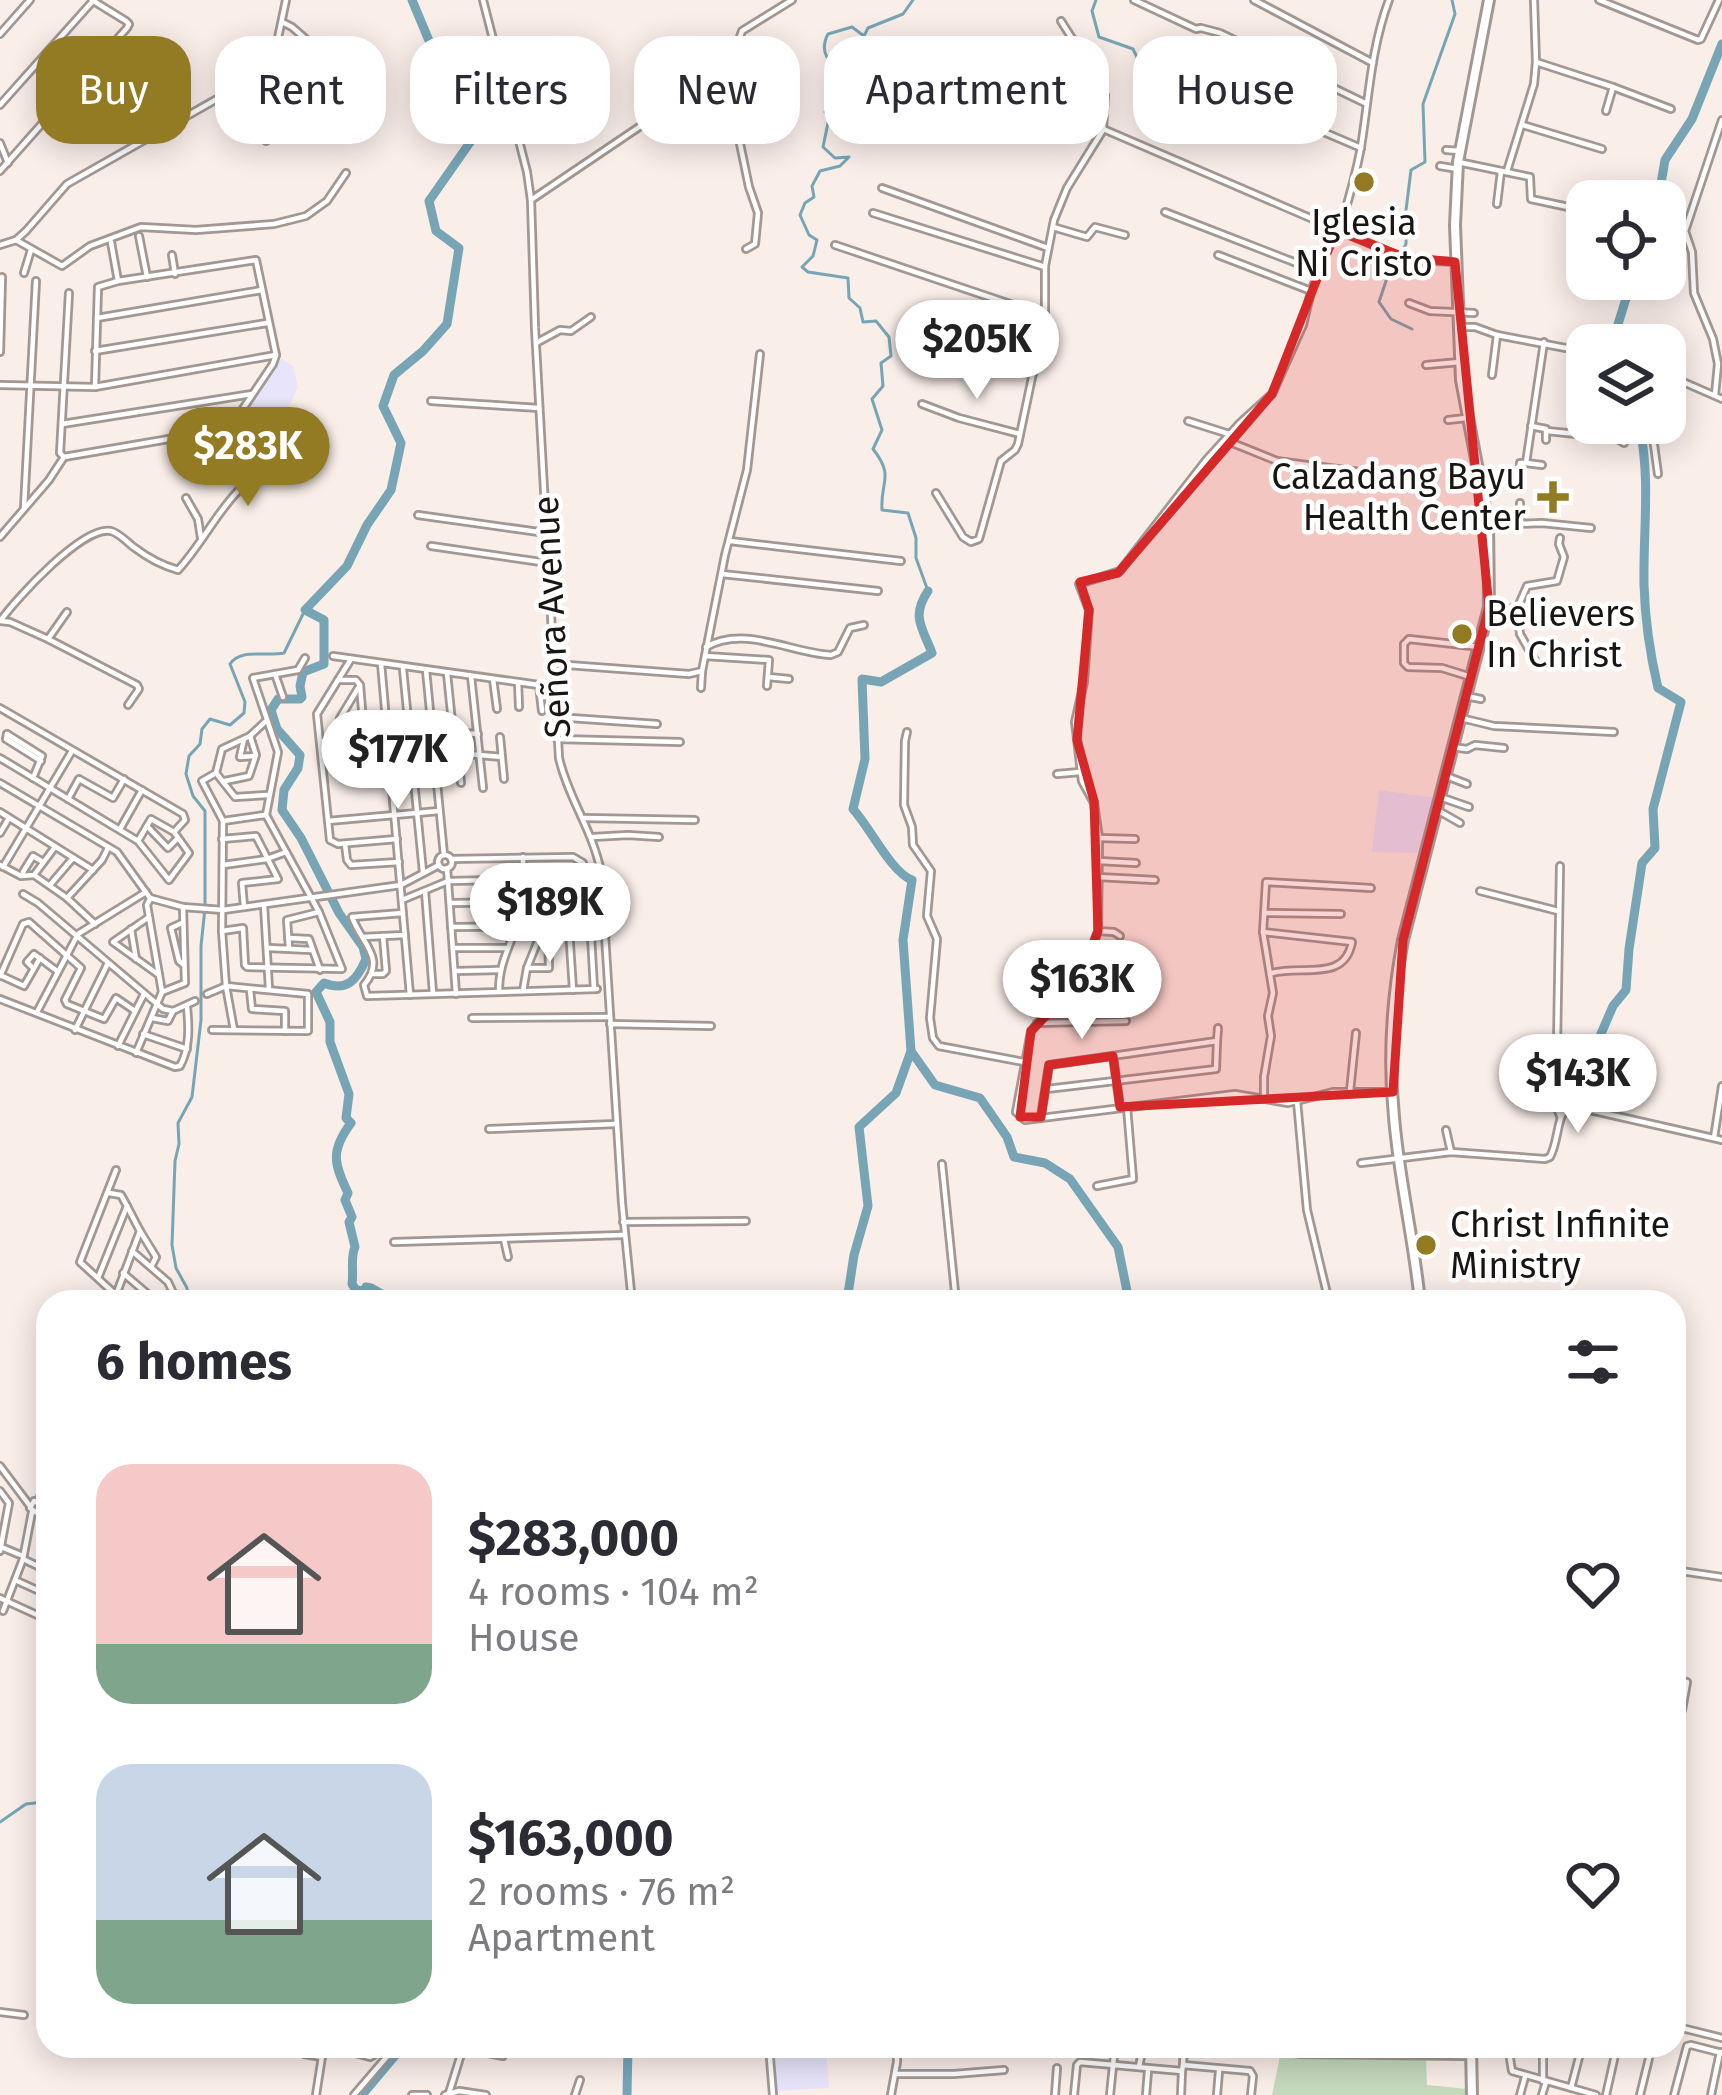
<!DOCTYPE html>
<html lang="en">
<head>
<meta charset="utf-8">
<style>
	:root { --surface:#fff; --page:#f2f2f3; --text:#2b2b33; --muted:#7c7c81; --accent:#927b22 }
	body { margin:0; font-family:"Fira Sans",sans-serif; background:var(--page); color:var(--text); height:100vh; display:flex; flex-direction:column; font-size:45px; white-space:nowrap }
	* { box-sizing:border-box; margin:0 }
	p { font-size:39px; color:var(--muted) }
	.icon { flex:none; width:66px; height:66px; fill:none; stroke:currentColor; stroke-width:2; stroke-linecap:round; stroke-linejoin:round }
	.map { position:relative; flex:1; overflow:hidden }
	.sheet { position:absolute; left:36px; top:1290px; width:1650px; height:768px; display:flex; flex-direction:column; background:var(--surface); border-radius:36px; box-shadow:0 6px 30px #0003 }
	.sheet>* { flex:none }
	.banner { position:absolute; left:36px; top:36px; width:1650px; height:108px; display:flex; gap:24px }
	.controls { position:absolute; left:1566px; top:180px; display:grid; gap:24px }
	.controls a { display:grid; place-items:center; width:120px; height:120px; border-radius:24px; background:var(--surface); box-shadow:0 6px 30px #0003; font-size:60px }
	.price { position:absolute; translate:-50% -102px; padding:0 27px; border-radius:42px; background:#fff; color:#222; font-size:39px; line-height:78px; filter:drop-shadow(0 3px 6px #0008) }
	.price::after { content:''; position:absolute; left:50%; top:72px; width:36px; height:27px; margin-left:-18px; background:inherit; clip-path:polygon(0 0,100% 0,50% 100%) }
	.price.selected { background:var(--accent); color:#fff }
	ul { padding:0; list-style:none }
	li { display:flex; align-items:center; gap:36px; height:300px; padding:0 60px }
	li span { display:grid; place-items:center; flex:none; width:336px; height:240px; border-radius:36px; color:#555 }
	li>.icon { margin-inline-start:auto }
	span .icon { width:144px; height:144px; fill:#fffc; stroke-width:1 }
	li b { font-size:51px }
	h2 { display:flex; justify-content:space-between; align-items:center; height:144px; padding:0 60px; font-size:51px }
	.tag { padding:0 42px; border-radius:36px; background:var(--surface); box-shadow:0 6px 30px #0003; font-size:42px; line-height:108px }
	.tag.selected { background:var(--accent); color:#fff }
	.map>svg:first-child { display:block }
	.education { fill:#e8e4fa }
	.green { fill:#c5d9bb }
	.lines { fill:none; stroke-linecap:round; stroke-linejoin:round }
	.stream { stroke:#77a5b6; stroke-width:3 }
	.river { stroke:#77a5b6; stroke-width:9 }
	.street-casing { stroke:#a29893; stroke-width:10 }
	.secondary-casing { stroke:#a29893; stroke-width:14 }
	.street { stroke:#fff; stroke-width:4.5 }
	.secondary { stroke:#fff; stroke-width:8 }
	.marked { fill:#d62828; fill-opacity:0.2; stroke:#d62828; stroke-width:9; stroke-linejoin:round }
	.poi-dot { fill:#927b22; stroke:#fff; stroke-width:4.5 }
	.labels { text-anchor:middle; stroke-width:9; stroke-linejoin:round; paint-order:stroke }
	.poi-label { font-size:36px; fill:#191513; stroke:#fff; text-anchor:start }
	.street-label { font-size:36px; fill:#191513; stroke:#fff }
</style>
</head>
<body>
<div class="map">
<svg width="1722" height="2095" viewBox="0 0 1722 2095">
	<rect width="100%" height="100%" fill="#faeee9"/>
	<g class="education">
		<path d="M281 359 293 366 298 387 287 411 256 442 228 435Z"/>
		<path d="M1379 790 1437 798 1421 853 1372 852Z"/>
		<path d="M772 2046H826L829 2088 775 2091Z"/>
	</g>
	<path class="green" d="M1280 2056 1426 2057 1427 2085 1468 2089V2095H1272Z"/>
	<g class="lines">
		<g class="stream">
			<path d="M913 0 903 14 868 28 864 36 852 27 828 34C818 53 830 63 843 75L844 91 825 112 829 118 823 147 835 158 849 157 840 166 820 171 812 186 814 197 805 203 800 215 809 235 817 240 813 256 802 267 808 272 848 278 849 298 860 308 863 322 876 321 889 337 891 356 881 363 883 386 872 399 882 430 873 449C895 477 880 481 882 510L908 513 916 538V558L928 591"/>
			<path d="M1096 0 1092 11 1099 37 1133 49 1144 72"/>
			<path d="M1412 329 1391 319 1379 302 1387 278 1406 244V210L1411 170 1425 162 1423 104 1455 14 1452 0"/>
			<path d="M187 1302V1288L176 1268 172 1245 175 1161 179 1144 178 1123 192 1097 201 1020V946L205 908V811L193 796 186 774 189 756 200 744 202 729 210 719 230 725 244 713 245 702 230 664C241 648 265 657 284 653L305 610"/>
			<path d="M0 1822 26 1804 44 1802 48 1798"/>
		</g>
		<g class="river">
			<path d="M1658 201 1665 160 1692 119 1722 44"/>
			<path d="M1619 345 1615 334 1632 279"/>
			<path d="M1594 1050 1613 1006 1626 990 1629 949 1642 863 1655 848 1653 809 1681 702 1658 688C1650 654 1645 620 1644 585 1643 528 1651 479 1639 423"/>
			<path d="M911 1051 935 1085 980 1098 1007 1137 1014 1157 1045 1163 1070 1179 1118 1247 1128 1296 1124 1302"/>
			<path d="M396 1302 371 1288 366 1287 365 1291 356 1290 352 1284C354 1272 350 1258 355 1247L349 1222 352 1217 345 1200 348 1193C334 1164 330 1151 351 1123L346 1118 349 1094 330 1042V1022L316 992 324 983C347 992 357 980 366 959L363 947 339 913 301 838 282 810 284 790 298 768 300 755 277 729 271 710 278 699H300L302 697 300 686 303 672 324 664V620L305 610 347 566 367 525 391 490 401 443 383 406 394 375 423 351 447 324 459 248 436 231 429 201 471 141 412 0"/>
			<path d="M842 1302 848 1294 854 1255 868 1206 859 1127 896 1093 911 1051 903 940 912 880C891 872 871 829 853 809L865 759 862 679 881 682 932 653C922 627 911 616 928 591"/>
			<path d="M362 2095 403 2046"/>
			<path d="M627 2095 628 2046"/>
		</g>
		<g class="street-casing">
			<g id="street">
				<path d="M483 0 527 172 531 200 535 328 559 758C568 798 592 828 601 872L622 1203 632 1302"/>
				<path d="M1134 0 1196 29 1201 28 1220 33 1365 103"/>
				<path d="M1254 0 1373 63"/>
				<path d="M1599 0 1698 40 1701 39 1719 0"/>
				<path d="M1061 21 1087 62 1094 125 1394 254 1416 260 1455 262"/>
				<path d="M282 22 292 27 346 74"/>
				<path d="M0 34 30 0"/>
				<path d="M1536 62 1613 87 1671 109"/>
				<path d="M1167 65 1361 148"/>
				<path d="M263 74 322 138 328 137 378 104"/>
				<path d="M715 90 725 81 742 31 792 0"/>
				<path d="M230 93 266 141"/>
				<path d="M1015 97 1094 125"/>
				<path d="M0 105 92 2"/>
				<path d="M1606 111 1613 87"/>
				<path d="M1523 125 1602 149"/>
				<path d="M0 143 8 163"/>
				<path d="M1446 150 1460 151"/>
				<path d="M1458 162 1530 177 1531 199 1587 211"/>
				<path d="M1440 166 1458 169"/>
				<path d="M0 171 127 28 129 24 126 21 92 0"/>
				<path d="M1507 171 1534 84 1536 62 1534 0"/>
				<path d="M882 188 1048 248"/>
				<path d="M531 200 682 98 691 93 715 90 726 103 738 134 749 187 758 213 755 244 746 249"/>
				<path d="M1497 204 1501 171"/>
				<path d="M1165 212 1317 271"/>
				<path d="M873 213 1045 267"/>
				<path d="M1053 227 1087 237 1095 227 1125 235"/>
				<path d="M1340 228C1348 202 1356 174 1361 147 1369 97 1371 48 1389 0"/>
				<path d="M1336 230 1311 291 1303 325 1272 394 1239 424 1207 459 1120 571 1079 584 1089 610 1084 682 1075 722 1082 781 1094 803 1099 838 1098 931 1079 982 1048 1011 1031 1031 1016 1112 1025 1120 1235 1094 1288 1103 1333 1092H1393"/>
				<path d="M139 236 147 277"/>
				<path d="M16 240 62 266 90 246 141 227 196 230 274 224 306 216 327 201 346 173"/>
				<path d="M111 242 118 281"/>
				<path d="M0 245 16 240 26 231 67 184 268 70 274 57 286 0"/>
				<path d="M835 245 1016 306"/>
				<path d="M172 255 175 274"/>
				<path d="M1218 255 1311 291"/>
				<path d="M24 273 31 250"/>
				<path d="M1409 303 1430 311 1474 313"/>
				<path d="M1027 309 1045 315"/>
				<path d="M97 318 262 290"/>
				<path d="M1458 327H1475L1497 335 1587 352"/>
				<path d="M536 343 560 330 571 331 591 317"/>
				<path d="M95 351 267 323"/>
				<path d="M0 352 2 277"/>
				<path d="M1426 365 1460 362"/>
				<path d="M1665 374 1722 399"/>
				<path d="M1492 375 1497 335"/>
				<path d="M0 385 95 387 276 355"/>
				<path d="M1715 395 1718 364 1713 339 1694 293 1692 252 1685 231 1722 120"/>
				<path d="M431 401 539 408"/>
				<path d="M922 404 959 418 1020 434"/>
				<path d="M1448 420 1466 418"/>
				<path d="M1188 421 1229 434"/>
				<path d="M1651 423 1658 474"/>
				<path d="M62 424 252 394"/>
				<path d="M1531 426 1546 429V440"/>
				<path d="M1547 431 1616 438 1624 443"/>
				<path d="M1225 440 1277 461 1420 480"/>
				<path d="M64 457 227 429 232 425 273 364 276 355 256 260 118 281 98 287 95 387"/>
				<path d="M1526 463 1542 465"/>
				<path d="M1519 472 1520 463H1526L1544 342"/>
				<path d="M936 493 963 537 971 542 979 539 1001 461 1015 450 1018 444 1034 368 1045 331V266L1054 220 1067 188 1103 130 1105 95"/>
				<path d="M186 498 198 519 201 538"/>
				<path d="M24 508 36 281"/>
				<path d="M418 515 546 533"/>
				<path d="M1488 525 1542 523 1591 528"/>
				<path d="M1520 525V503"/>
				<path d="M0 537 49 480 64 457 60 453 69 293"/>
				<path d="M730 541 901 561"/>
				<path d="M431 546 548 563"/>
				<path d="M722 574 878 591"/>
				<path d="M1489 607 1517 609 1520 634 1537 664"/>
				<path d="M1517 609 1527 586 1557 581 1564 557 1559 544 1560 538"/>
				<path d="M1 620C16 599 83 525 111 531 119 533 128 543 135 548 148 558 161 565 178 570 201 545 215 515 238 491 258 469 288 459 310 439"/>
				<path d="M0 621 10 622 48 639 67 612"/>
				<path d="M48 639 137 685 139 689 128 705"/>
				<path d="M706 647C745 625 791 653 831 655L838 652 850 628 864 625"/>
				<path d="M333 656 539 685 542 711"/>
				<path d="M705 656 769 660 767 686"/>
				<path d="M351 659 317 714 330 840 338 844 397 839"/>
				<path d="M381 663 410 995"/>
				<path d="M554 664 689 674 702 671 725 555 747 470 760 354"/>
				<path d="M403 669 423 872"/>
				<path d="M426 670 444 855"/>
				<path d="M447 673 453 732"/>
				<path d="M275 674 283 697"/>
				<path d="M471 676 483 788"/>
				<path d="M768 677 789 679"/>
				<path d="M1471 677 1442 668 1408 667 1404 663V644L1409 639 1480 647"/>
				<path d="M493 679 497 709"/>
				<path d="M338 680H356L360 685 367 771"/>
				<path d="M518 682 519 707"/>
				<path d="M701 688 702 671"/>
				<path d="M1466 696 1481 699"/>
				<path d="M0 708 183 814 185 820 175 831"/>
				<path d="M556 717 657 724"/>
				<path d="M1461 718 1494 726 1614 732"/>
				<path d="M432 731 478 734"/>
				<path d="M907 732 905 741 904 805 912 827 913 845 931 871 927 916 937 939 930 1018 933 1038 939 1046 1024 1062"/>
				<path d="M7 734 42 756 33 778"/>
				<path d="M7 734 6 739 41 761"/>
				<path d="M500 737 504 779"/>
				<path d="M244 739 240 757 255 756"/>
				<path d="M557 739 680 742"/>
				<path d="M322 741 502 757"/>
				<path d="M1452 747 1467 749 1475 745 1504 748"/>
				<path d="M458 753 461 783"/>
				<path d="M0 758 138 841 169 880 189 853 174 832 151 819 138 841"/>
				<path d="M216 773 235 797 268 795"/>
				<path d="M346 773 340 718 360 685"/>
				<path d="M1057 774 1080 772"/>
				<path d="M1449 777 1467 784"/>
				<path d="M225 781 249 776 256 755 250 736"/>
				<path d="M0 783 117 852 150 898 183 907 223 910 401 885 439 865"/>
				<path d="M1440 797 1469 807"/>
				<path d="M68 799 79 779 113 798 124 779"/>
				<path d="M1439 811 1460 823"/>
				<path d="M0 812 93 870"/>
				<path d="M584 818 695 820"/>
				<path d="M223 821 265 815"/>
				<path d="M328 821 439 811"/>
				<path d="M147 826 168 848 178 838"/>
				<path d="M120 829 142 790"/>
				<path d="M0 833 9 818"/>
				<path d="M593 837 628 835 659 837"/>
				<path d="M1099 838 1135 839"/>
				<path d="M222 839 256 836 278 879 242 883 244 907"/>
				<path d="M345 844 347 860 351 865 399 862"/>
				<circle cx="445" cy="862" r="7"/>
				<path d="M451 859 573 857 583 863 587 891"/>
				<path d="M1099 861 1136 863"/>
				<path d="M0 865 21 876 34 875 55 847"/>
				<path d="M223 865 267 859 286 852"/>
				<path d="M1560 866 1556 1106 1560 1116"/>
				<path d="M3 867 72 751"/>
				<path d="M447 868 456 994"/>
				<path d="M23 872 33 856 43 862"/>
				<path d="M34 875 67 898 95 924"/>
				<path d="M1098 877 1155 880"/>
				<path d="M50 885 73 858"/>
				<path d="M425 891 433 993"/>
				<path d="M1480 891 1558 911"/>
				<path d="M23 894 38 903 163 1009 173 1011 195 1001"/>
				<path d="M67 898 102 860 108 848"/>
				<path d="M402 900 448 881 586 878"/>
				<path d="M450 903 521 902"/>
				<path d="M264 905 269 989"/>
				<path d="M403 913 352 917C361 943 387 958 364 985L367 996 597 989"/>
				<path d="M1266 913 1341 914"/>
				<path d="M149 917 113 942 159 975"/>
				<path d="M590 918 594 989"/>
				<path d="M182 923 171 928 179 961 184 965"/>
				<path d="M451 927 590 926"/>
				<path d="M131 929 136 959"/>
				<path d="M569 929 573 990"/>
				<path d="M222 931 243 928 245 965 247 967 342 969 319 912"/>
				<path d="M1098 931 1114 932 1120 936"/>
				<path d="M1263 932 1352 942C1345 982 1303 965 1272 973"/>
				<path d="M363 937 405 935"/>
				<path d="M288 938 309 939 320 970"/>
				<path d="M269 948 311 950"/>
				<path d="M289 948 287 920 319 912 266 815 278 752 253 678 298 670 305 658"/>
				<path d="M453 948H506"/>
				<path d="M1091 953 1125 955 1129 963 1128 973"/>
				<path d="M33 968 27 962 34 954 57 971"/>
				<path d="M527 968H549L548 929"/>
				<path d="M456 971 499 970"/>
				<path d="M373 974H383L386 971 383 936"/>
				<path d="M0 975 24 986 40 958"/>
				<path d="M0 976 23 924 29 922 81 968 65 1000 67 1004 104 1019 116 998 135 1011"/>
				<path d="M250 990 252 1009 285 1011V1031"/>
				<path d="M523 991 527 968 543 928"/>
				<path d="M162 992 185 983 183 907"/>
				<path d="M499 992C499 963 508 952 516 926 524 904 523 880 523 857"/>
				<path d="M207 994 226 986 308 994V1031L212 1030"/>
				<path d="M0 999 175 1067 180 1066C190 1048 189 1027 187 1007"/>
				<path d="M37 1012 78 934 146 892"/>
				<path d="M152 1018 168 1021 173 1011"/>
				<path d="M472 1018 610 1017"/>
				<path d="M1037 1023 1126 1021"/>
				<path d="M610 1024 711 1026"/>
				<path d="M75 1030 108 963"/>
				<path d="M234 1030 226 986 222 931 223 821 202 781 216 773 222 749 250 736 265 722"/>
				<path d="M143 1034 187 1049"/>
				<path d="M1217 1041 1218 1028"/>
				<path d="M118 1046 144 994"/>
				<path d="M136 1053 162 992 147 905 150 899"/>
				<path d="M1113 1056 1120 1107"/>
				<path d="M1350 1091 1356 1033"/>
				<path d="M1264 1098V1077L1271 1036 1268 1016 1273 993 1263 932 1266 882 1371 888"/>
				<path d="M1297 1101 1307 1210 1329 1302"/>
				<path d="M1041 1116 1049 1065 1217 1041 1216 1069 1047 1089"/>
				<path d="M489 1129 616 1124"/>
				<path d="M1446 1130 1451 1152"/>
				<path d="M1714 1138 1722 1086"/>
				<path d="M1361 1163 1451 1152 1545 1159 1550 1157C1559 1140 1556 1119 1568 1105L1722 1140"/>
				<path d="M942 1164 956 1302"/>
				<path d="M1097 1186 1133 1179 1127 1107"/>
				<path d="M623 1222 746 1221"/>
				<path d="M140 1231 156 1257 151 1267"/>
				<path d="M504 1239 508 1257"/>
				<path d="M394 1242 624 1235"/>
				<path d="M132 1251 168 1282 175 1297 171 1302"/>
				<path d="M123 1273 157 1302"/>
				<path d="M98 1278 127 1206 121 1195 109 1193"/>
				<path d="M114 1302 116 1295 80 1262 116 1170"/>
				<path d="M123 1302 116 1295 140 1231 127 1206"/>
				<path d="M607 1302H679"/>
				<path d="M0 1466 30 1506"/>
				<path d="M0 1491 9 1503 0 1551"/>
				<path d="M34 1501 40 1504 41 1509 37 1513 30 1508Z"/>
				<path d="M38 1502 48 1476"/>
				<path d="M1 1547 23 1556"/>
				<path d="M23 1559 48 1571"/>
				<path d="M1674 1570 1722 1577"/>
				<path d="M15 1580 48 1595"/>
				<path d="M0 1598 48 1620"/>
				<path d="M3 1611 23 1559 32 1512"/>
				<path d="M1674 1680 1687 1682 1682 1710"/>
				<path d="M0 2012 24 2015"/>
				<path d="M1674 2026 1722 2038"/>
				<path d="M330 2046 370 2057 374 2055 377 2046"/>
				<path d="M769 2046 773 2095"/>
				<path d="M1282 2046V2051L1301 2054 1469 2056"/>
				<path d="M1508 2046 1512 2071 1596 2095"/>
				<path d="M1543 2046V2081"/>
				<path d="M304 2054 322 2057"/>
				<path d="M1183 2065 1184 2046"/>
				<path d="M1139 2067 1143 2046"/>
				<path d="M895 2074H954L1004 2070"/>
				<path d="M1571 2088 1582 2046"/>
				<path d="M449 2093 463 2048 503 2056"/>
				<path d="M316 2095 323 2050 327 2046"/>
				<path d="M354 2095 396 2046"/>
				<path d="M412 2095H427"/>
				<path d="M445 2095 459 2091 486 2095"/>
				<path d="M575 2095 580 2080"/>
				<path d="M891 2095 897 2062V2046"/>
				<path d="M1055 2095 1057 2068"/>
				<path d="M1074 2095 1077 2065 1080 2062 1182 2071 1183 2065 1250 2071 1253 2076 1251 2095"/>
				<path d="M1110 2095 1115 2046"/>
				<path d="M1146 2095 1148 2071"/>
				<path d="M1181 2095 1182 2071"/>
				<path d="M1217 2095 1219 2071"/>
				<path d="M1520 2095 1525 2077"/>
				<path d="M1542 2095 1546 2082"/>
				<path d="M1606 2095 1617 2046"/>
				<path d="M1640 2095 1652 2046"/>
				<path d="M1674 2095 1687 2046 1691 2045 1722 2053"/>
				<path d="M1711 2095 1720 2052"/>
			</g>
		</g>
		<g class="secondary-casing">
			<g id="secondary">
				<path d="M1420 1302C1414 1240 1399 1179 1394 1117 1388 1058 1392 998 1403 940L1489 607 1488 523 1461 380 1455 225 1458 162 1489 0"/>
				<path d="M1471 2046 1472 2095"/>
			</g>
		</g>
		<use href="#street" class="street"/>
		<use href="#secondary" class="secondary"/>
	</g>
	<path class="marked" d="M1336 230 1403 257 1455 262 1489 607 1403 940 1393 1092 1120 1107 1113 1056 1049 1065 1041 1117H1020L1031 1031 1079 982 1098 931 1094 801 1077 740 1089 610 1080 582 1118 573 1272 394Z"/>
	<g class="poi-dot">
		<circle cx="1364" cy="182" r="12"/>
		<path d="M1547 479h12v12h12v12h-12v12h-12v-12h-12v-12h12z"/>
		<circle cx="1462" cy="634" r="12"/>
		<circle cx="1426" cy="1245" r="12"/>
	</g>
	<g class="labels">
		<g class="poi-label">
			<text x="1364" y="235" text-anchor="middle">Iglesia<tspan x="1364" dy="41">Ni Cristo</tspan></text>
			<text x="1526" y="489" text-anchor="end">Calzadang Bayu<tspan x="1526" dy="41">Health Center</tspan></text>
			<text x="1486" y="626">Believers<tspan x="1486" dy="41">In Christ</tspan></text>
			<text x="1450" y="1237">Christ Infinite<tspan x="1450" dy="41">Ministry</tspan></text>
		</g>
		<g class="street-label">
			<text transform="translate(551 617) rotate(-93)" y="13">Señora Avenue</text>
		</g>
	</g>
</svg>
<div class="controls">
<a><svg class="icon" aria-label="locate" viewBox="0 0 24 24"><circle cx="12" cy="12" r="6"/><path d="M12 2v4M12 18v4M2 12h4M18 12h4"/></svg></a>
<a><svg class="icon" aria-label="layers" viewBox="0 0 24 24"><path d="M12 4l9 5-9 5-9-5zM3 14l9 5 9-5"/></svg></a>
</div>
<b class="price" style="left:977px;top:402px">$205K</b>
<b class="price selected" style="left:248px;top:509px">$283K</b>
<b class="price" style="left:398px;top:812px">$177K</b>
<b class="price" style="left:550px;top:965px">$189K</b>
<b class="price" style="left:1082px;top:1042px">$163K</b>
<b class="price" style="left:1578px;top:1136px">$143K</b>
<div class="banner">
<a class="tag selected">Buy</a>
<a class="tag">Rent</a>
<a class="tag">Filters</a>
<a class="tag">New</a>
<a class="tag">Apartment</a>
<a class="tag">House</a>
</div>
<section class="sheet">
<h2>6 homes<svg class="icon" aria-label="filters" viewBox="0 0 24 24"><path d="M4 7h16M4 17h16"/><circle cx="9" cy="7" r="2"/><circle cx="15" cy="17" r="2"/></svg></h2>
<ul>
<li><span style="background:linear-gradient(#f6c9c9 75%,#7fa58c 0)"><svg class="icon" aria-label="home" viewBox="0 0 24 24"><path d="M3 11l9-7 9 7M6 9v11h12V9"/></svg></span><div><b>$283,000</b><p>4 rooms · 104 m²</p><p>House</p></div><svg class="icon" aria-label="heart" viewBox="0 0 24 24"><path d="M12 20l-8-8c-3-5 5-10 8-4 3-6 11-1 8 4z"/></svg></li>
<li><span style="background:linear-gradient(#c9d6e8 65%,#7fa58c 0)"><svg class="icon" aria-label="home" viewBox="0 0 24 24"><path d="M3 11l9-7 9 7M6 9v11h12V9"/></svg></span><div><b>$163,000</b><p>2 rooms · 76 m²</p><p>Apartment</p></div><svg class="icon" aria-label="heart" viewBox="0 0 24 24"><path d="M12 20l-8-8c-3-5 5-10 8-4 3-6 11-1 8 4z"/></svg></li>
</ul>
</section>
</div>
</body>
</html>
